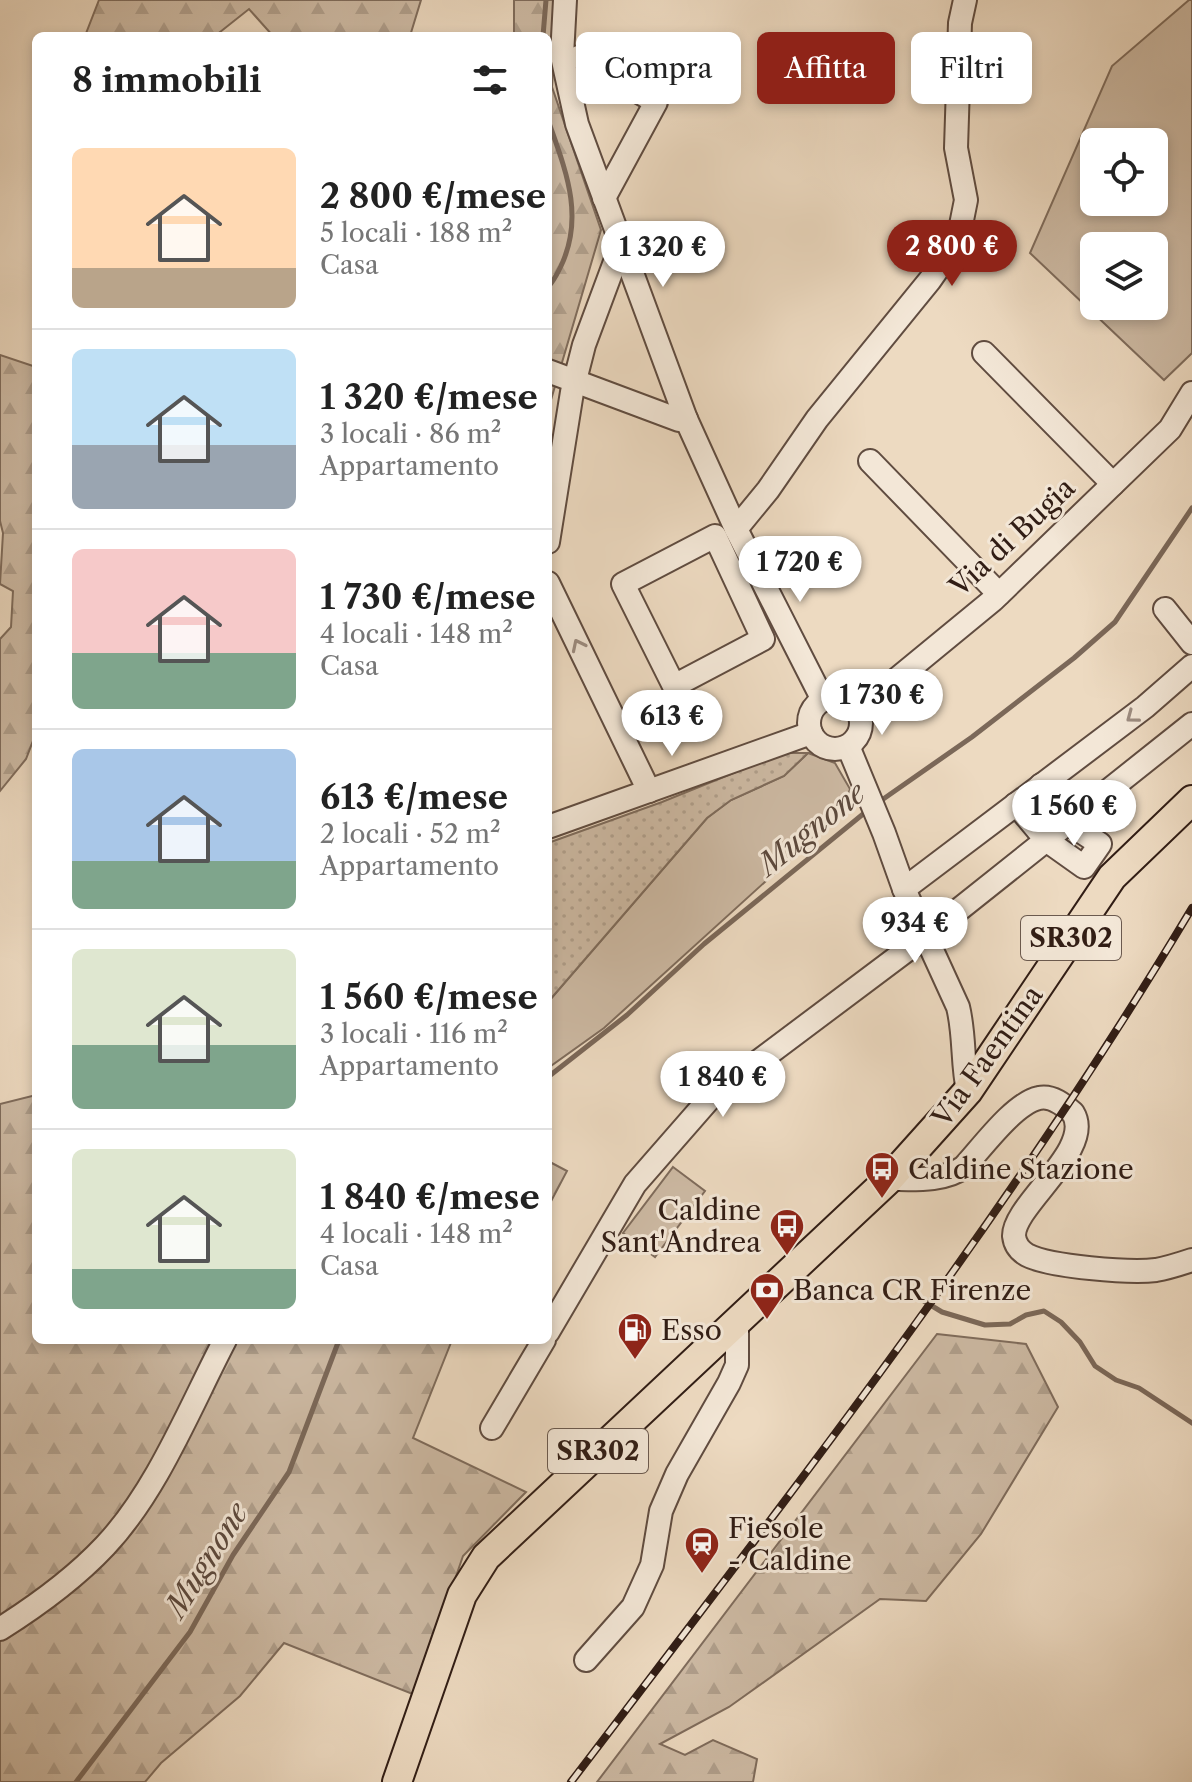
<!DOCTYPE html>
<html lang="it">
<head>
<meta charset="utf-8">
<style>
	:root { --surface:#fff; --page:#f6f6f6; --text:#222; --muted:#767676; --line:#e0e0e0; --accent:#8f2418 }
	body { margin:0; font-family:"Libre Caslon Text",serif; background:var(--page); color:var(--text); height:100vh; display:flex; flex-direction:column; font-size:30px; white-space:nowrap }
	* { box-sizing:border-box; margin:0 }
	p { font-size:26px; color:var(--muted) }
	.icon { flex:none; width:44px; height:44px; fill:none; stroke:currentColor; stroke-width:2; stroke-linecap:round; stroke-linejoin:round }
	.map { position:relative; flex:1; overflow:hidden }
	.sheet { position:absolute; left:32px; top:32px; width:520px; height:1312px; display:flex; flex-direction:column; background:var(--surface); border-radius:12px; box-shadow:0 4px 12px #0003 }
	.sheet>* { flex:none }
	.hud { position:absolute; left:576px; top:32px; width:496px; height:72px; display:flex; gap:16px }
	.fabs { position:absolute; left:1080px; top:128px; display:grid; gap:16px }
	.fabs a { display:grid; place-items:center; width:88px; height:88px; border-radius:12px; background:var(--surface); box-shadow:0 4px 12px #0003; font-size:40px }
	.price { position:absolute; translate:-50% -68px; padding:0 18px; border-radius:28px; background:#fff; color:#222; font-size:26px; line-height:52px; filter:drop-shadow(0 2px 4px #0008) }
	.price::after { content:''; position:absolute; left:50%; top:48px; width:24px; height:18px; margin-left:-12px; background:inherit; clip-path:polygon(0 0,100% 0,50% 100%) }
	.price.on { background:var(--accent); color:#fff }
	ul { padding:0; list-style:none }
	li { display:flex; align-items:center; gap:24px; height:200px; padding:0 40px }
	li+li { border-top:2px solid var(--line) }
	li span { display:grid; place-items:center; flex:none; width:224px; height:160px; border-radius:12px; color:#555 }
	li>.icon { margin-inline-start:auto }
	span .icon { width:96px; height:96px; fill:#fffc; stroke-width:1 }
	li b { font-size:34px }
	h2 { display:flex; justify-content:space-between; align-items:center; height:96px; padding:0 40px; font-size:34px }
	.tag { padding:0 28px; border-radius:12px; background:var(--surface); box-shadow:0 4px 12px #0003; font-size:28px; line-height:72px }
	.tag.on { background:var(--accent); color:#fff }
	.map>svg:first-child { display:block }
	.green { fill:#cdbaa4; stroke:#7f6c5c; stroke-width:2; fill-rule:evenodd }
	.forest { fill:url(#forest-firs); stroke:#7f6c5c; stroke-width:2 }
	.park { fill:url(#park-dots); stroke:#7f6c5c; stroke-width:2 }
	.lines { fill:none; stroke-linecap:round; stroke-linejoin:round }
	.stream { stroke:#7b6859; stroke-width:5 }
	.minor-casing { stroke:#604c40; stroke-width:26 }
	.major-casing { stroke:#311d15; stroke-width:32 }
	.minor { stroke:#f3e7d7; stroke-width:22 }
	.major { stroke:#eddac1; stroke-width:28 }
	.rail-casing { stroke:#311d15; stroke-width:8 }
	.rail { stroke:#f3e7d7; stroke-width:5; stroke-dasharray:15; stroke-linecap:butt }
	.oneway { stroke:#9c8c80 }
	.labels { text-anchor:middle; stroke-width:6; stroke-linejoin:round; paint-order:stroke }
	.shield { fill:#f3e7d7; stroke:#6b5a4f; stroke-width:2 }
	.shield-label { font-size:26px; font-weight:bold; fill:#311d15 }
	.street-label { font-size:28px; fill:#311d15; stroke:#f3e7d7 }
	.poi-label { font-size:28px; fill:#311d15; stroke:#f3e7d7; text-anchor:start }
	.water-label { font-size:30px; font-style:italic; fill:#5c493d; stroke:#f3e7d7 }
</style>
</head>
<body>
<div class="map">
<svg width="1192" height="1782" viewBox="0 0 1192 1782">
	<defs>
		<pattern id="forest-firs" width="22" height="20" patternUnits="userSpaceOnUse" patternTransform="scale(2)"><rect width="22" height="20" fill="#cdbaa4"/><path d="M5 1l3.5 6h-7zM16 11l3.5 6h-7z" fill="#b09f8c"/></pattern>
		<pattern id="park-dots" width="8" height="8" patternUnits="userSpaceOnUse" patternTransform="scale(2)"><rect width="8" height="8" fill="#cdbaa4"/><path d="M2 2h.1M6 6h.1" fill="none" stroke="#b09f8c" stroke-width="1.8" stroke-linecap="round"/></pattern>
	</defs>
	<rect width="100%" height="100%" fill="#eddac1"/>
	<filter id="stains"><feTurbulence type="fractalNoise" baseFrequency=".0025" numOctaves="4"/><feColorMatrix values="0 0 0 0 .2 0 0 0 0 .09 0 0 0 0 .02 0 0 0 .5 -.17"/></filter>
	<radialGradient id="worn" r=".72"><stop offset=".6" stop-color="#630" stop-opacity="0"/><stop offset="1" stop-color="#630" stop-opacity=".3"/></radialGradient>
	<g class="green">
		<path d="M1189 0H1192V353L1164 380 1030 253 1112 66ZM1094 142H1154V202H1094ZM1154 246V306H1094V246Z"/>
		<path d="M808 753 835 763 850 789 843 811 604 1028 548 1068V1002L707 818 731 800 784 776Z"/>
		<path d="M673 1167 705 1191 655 1257 623 1233Z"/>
	</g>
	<g class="forest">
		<path d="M99 0H421L410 36H273L249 9 215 36H85Z"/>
		<path d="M514 0H557L552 87 601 230 548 410V36H514Z"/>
		<path d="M0 355 36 367V733L26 759 0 791V639L11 627 13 591 0 584 3 533 0 521Z"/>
		<path d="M36 1095V1340H452L413 1438 526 1492 463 1556 415 1695 284 1643 240 1696 161 1763 145 1782H0V1104Z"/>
		<path d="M548 1161 567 1171 548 1207Z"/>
		<path d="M937 1334 1026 1344 1058 1407 981 1534 926 1601 880 1599 729 1707 660 1744 685 1755 713 1740 757 1759 753 1782H597Z"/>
	</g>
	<path class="park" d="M783 753H808L784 776 731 800 707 818 548 1002V843L662 802Z"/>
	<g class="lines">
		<g class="stream">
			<path d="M543 36 546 0"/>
			<path d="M548 120C565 169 585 215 561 266 557 274 554 281 548 287"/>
			<path d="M879 802 972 737 1074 658 1115 622 1192 508"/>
			<path d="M548 1077 627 1015 704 944 868 810"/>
			<path d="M909 1292 942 1312 985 1325 1010 1324 1026 1315 1044 1311 1061 1322 1080 1342 1095 1366 1116 1380 1139 1388 1192 1423"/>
			<path d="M76 1782 190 1632 233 1555 289 1472 339 1340"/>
		</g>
		<g class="minor-casing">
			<g id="minor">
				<path d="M565 0 562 56 577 124 686 419 736 529 823 700"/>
				<path d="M579 57 656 102 604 198"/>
				<path d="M984 353 1113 484"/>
				<path d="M548 371 679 420 686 419"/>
				<path d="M870 461 999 594"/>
				<path d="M736 529 768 490 817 419 930 280 953 247 961 225 966 200 956 148 960 23 965 0"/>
				<path d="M715 536 763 639 674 686 623 584Z"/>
				<path d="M548 542 572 392 584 345 622 243"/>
				<path d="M548 583 649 791"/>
				<path d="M1165 609 1192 643"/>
				<circle cx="835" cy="723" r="26"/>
				<path d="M858 711 993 600 1170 429 1192 393"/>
				<path d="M848 746 884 833 904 889 958 1007C965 1035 962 1063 968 1091"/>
				<path d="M1016 804 1046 840 1084 867 1100 844 1068 823 1041 785"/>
				<path d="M548 827 811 733"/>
				<path d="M904 889 1145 707 1192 666"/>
				<path d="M889 1179C912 1179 944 1182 964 1167 981 1149 1014 1103 1039 1098 1052 1095 1064 1105 1073 1113 1095 1149 1013 1205 1014 1236 1015 1245 1020 1251 1027 1255 1050 1267 1130 1273 1156 1270 1168 1268 1180 1264 1192 1260"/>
				<path d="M548 1332 635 1184 711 1097 927 935 1192 724"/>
				<path d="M492 1428 544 1340"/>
				<path d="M0 1629C38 1605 74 1579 105 1546 157 1491 190 1407 225 1340"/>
				<path d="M586 1660 633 1607 652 1565 661 1511 677 1474 729 1383 737 1365V1324"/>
			</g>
		</g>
		<g class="major-casing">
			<path id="major" d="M397 1782 462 1595 486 1557 889 1179 968 1091 1112 877 1192 800"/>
		</g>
		<use href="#minor" class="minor"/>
		<use href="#major" class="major"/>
		<g class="rail-casing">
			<path id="rail" d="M571 1782C787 1498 1009 1215 1192 908"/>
		</g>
		<use href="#rail" class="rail"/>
	</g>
	<defs><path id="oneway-chevron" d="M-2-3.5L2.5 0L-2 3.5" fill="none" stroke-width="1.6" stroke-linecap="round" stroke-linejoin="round" transform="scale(2)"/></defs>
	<g class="oneway">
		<use href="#oneway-chevron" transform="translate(578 645) rotate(-116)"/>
		<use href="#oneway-chevron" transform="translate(1132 717) rotate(143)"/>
	</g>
	<defs>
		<g id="bus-pin" transform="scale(1.8)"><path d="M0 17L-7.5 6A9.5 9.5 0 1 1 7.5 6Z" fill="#8f2418" stroke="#f3e7d7"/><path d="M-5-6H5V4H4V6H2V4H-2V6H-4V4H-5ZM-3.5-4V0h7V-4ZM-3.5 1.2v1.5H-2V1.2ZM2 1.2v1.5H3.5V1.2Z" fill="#fff"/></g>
		<g id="bank-pin" transform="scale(1.8)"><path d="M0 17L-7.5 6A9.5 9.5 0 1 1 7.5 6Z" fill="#8f2418" stroke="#f3e7d7"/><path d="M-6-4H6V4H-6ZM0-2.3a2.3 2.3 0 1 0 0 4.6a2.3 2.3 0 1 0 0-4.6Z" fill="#fff"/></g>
		<g id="fuel-pin" transform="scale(1.8)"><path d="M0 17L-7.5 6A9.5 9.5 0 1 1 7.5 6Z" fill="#8f2418" stroke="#f3e7d7"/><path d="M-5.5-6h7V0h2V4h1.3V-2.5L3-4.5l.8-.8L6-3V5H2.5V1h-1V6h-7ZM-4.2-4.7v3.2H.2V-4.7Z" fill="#fff"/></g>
		<g id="station-pin" transform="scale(1.8)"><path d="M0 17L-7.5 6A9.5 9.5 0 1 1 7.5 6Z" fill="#8f2418" stroke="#f3e7d7"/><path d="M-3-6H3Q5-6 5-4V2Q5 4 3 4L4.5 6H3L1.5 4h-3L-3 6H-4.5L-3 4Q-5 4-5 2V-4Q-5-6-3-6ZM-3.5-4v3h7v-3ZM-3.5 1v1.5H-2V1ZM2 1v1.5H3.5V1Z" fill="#fff"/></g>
	</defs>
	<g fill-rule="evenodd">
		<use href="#bus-pin" x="882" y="1169"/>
		<use href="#bus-pin" x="787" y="1226"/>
		<use href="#bank-pin" x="767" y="1290"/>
		<use href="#fuel-pin" x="635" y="1330"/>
		<use href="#station-pin" x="702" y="1544"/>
	</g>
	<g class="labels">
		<g class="shield">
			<rect x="1021" y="916" width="100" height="44" rx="6"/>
			<rect x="548" y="1429" width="100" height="44" rx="6"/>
		</g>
		<g class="shield-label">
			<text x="1071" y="947">SR302</text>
			<text x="598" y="1460">SR302</text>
		</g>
		<g class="street-label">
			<text transform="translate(1012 537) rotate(-43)" y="10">Via di Bugia</text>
			<text transform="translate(987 1056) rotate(-54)" y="10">Via Faentina</text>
		</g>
		<g class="poi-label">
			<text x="908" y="1179">Caldine Stazione</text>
			<text x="761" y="1220" text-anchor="end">Caldine<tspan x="761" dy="32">Sant'Andrea</tspan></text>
			<text x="793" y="1300">Banca CR Firenze</text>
			<text x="661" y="1340">Esso</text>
			<text x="728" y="1538">Fiesole<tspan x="728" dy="32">- Caldine</tspan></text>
		</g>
		<g class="water-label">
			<text transform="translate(812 829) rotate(-39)" y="10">Mugnone</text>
			<text transform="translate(207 1560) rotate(-58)" y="10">Mugnone</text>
		</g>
	</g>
	<rect width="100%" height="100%" filter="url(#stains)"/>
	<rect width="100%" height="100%" fill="url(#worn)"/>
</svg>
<div class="fabs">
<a><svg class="icon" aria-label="locate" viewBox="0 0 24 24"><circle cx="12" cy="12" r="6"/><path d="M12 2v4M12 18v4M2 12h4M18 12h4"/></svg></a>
<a><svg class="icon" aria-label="layers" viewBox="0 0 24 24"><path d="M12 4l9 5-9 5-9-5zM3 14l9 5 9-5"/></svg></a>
</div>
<b class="price on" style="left:952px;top:288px">2 800 €</b>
<b class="price" style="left:663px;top:289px">1 320 €</b>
<b class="price" style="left:800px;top:604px">1 720 €</b>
<b class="price" style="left:882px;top:737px">1 730 €</b>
<b class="price" style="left:672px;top:758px">613 €</b>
<b class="price" style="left:1074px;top:848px">1 560 €</b>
<b class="price" style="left:915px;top:965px">934 €</b>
<b class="price" style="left:723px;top:1119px">1 840 €</b>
<div class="hud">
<a class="tag">Compra</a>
<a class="tag on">Affitta</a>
<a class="tag">Filtri</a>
</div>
<section class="sheet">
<h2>8 immobili<svg class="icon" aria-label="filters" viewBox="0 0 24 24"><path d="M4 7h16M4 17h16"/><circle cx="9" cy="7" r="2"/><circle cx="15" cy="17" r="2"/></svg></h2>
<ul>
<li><span style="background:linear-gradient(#ffd9b3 75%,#b9a48a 0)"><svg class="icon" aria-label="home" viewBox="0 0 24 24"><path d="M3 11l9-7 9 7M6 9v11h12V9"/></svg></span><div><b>2 800 €/mese</b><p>5 locali · 188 m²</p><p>Casa</p></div></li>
<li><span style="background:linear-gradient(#bfe0f5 60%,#9aa5b1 0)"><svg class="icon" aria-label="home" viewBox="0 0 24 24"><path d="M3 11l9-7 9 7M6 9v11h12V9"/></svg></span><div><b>1 320 €/mese</b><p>3 locali · 86 m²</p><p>Appartamento</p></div></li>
<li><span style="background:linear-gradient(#f6c9c9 65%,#7fa58c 0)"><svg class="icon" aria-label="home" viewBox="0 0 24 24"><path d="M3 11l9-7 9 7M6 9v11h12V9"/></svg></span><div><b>1 730 €/mese</b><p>4 locali · 148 m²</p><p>Casa</p></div></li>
<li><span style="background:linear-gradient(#a9c7e8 70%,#7fa58c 0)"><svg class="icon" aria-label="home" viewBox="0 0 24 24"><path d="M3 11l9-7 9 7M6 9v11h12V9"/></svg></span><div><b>613 €/mese</b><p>2 locali · 52 m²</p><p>Appartamento</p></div></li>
<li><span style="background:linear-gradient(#dfe7d0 60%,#7fa58c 0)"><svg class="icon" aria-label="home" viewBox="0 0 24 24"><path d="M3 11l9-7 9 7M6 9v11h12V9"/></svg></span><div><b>1 560 €/mese</b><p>3 locali · 116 m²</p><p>Appartamento</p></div></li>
<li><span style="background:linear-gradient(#dfe7d0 75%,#7fa58c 0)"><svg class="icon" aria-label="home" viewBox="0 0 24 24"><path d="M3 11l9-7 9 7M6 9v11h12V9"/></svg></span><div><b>1 840 €/mese</b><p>4 locali · 148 m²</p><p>Casa</p></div></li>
</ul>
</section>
</div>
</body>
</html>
